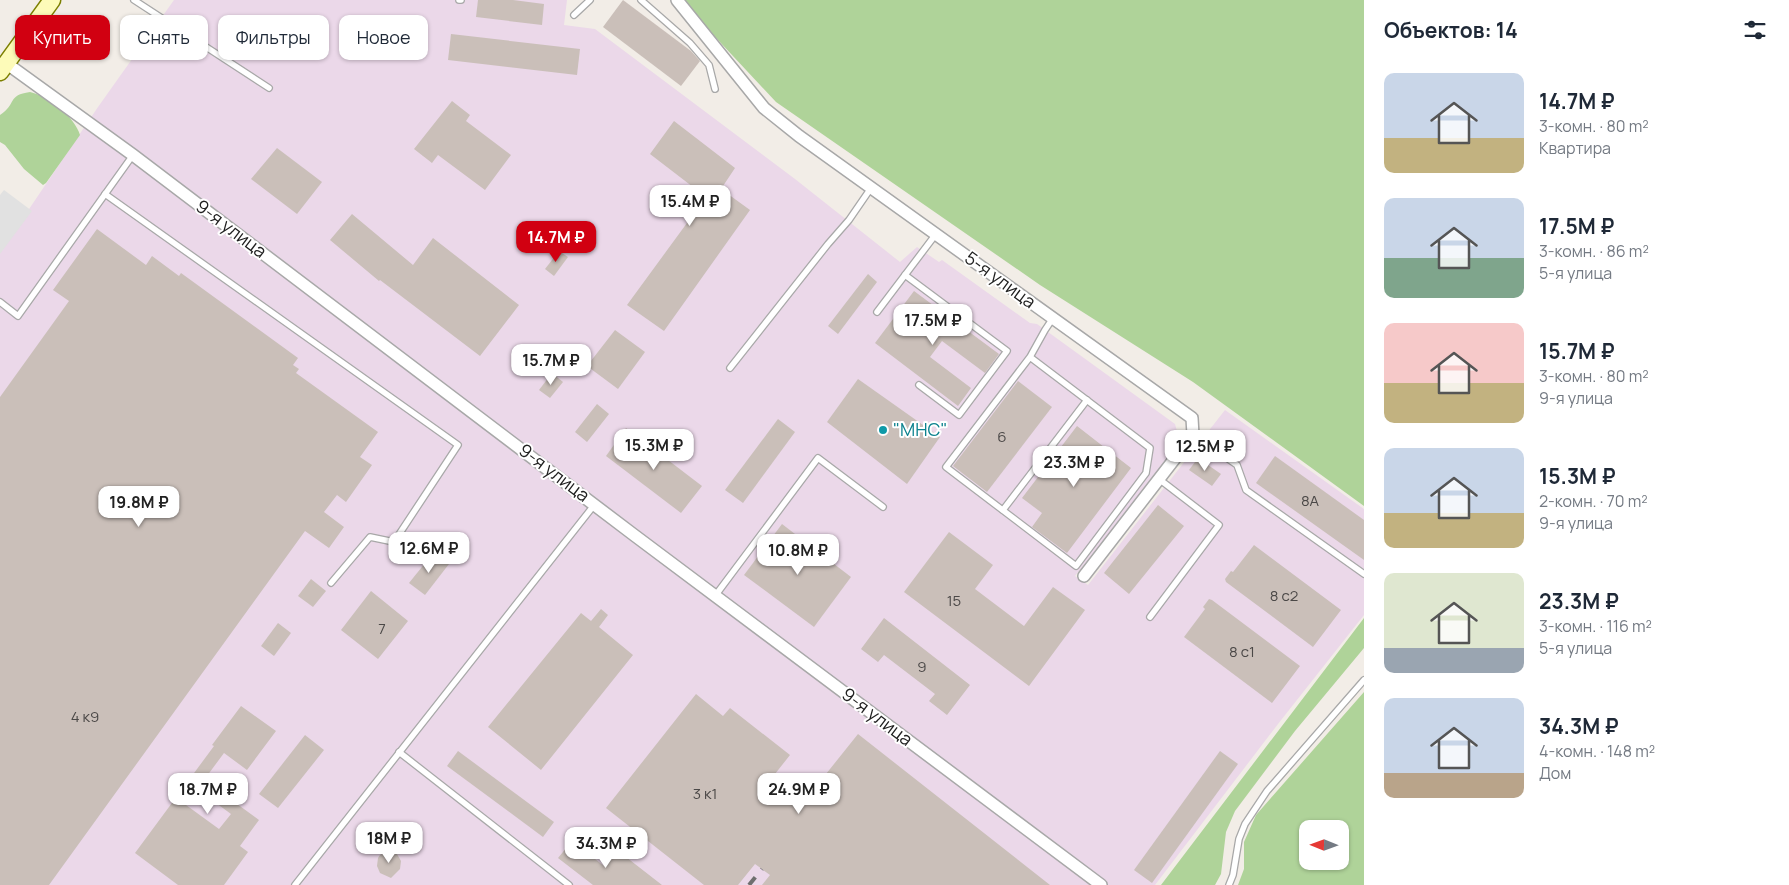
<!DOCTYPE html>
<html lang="ru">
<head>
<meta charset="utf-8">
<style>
	:root { --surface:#fff; --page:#f2f2f3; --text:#1f2937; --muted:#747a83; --accent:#d10011 }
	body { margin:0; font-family:Manrope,sans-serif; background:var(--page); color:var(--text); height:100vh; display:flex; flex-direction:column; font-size:19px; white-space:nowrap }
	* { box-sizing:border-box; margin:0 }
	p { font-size:16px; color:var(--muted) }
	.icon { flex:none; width:28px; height:28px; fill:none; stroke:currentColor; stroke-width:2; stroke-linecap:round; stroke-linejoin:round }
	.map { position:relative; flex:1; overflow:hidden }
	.drawer { display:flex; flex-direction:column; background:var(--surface); width:425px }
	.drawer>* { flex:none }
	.guide { position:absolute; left:15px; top:15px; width:475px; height:45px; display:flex; gap:10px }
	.needle { width:32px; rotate:271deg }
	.fabs { position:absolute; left:1299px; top:820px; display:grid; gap:10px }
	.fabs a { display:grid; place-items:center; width:50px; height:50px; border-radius:10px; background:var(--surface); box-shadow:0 1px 4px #0004; font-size:25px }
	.price { position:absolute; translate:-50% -42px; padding:0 11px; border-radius:10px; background:#fff; color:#222; font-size:16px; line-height:32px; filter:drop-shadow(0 1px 2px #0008) }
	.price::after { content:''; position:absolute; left:50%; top:30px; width:15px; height:11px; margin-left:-8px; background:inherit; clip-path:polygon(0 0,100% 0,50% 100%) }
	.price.current { background:var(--accent); color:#fff }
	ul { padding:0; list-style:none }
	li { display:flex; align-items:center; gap:15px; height:125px; padding:0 20px }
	li span { display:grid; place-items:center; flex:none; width:140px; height:100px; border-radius:10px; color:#555 }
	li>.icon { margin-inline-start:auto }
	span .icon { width:60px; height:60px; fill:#fffc; stroke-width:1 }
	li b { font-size:21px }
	h2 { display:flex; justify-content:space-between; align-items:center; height:60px; padding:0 20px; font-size:21px }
	.chip { padding:0 18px; border-radius:10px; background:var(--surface); box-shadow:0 1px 4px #0004; font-size:18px; line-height:45px }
	.chip.current { background:var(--accent); color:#fff }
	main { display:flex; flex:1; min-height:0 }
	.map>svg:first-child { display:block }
	.industrial { fill:#ebd8e9 }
	.forest { fill:#afd399; fill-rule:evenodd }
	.parking { fill:#e1e1e1 }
	.building { fill:#cabfb9; fill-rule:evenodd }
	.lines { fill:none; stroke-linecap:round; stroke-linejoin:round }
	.lane-casing { stroke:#a8a8a8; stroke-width:8 }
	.street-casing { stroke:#a8a8a8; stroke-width:14 }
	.secondary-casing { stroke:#7c7f00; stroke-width:19 }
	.lane { stroke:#fff; stroke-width:5.5 }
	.street { stroke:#fff; stroke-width:11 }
	.secondary { stroke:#fdfbb9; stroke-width:16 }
	.rail { stroke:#6f6f6f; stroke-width:4; stroke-dasharray:10 10; stroke-linecap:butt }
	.culture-dot { fill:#0f9aa8; stroke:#fff; stroke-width:2 }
	.labels { text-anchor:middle; stroke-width:4; stroke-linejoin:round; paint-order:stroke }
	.number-label { font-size:15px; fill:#4b4847 }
	.street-label { font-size:18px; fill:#212121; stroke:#fff }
	.culture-label { font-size:18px; fill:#0d838f; stroke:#fff; text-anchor:start }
</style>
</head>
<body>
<main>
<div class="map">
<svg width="1364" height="885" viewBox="0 0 1364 885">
	<rect width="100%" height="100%" fill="#f2ede7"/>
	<path class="industrial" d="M174 0H567L564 25 595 29 795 179 900 262 917 247 939 262 942 260 1030 323 1037 324 1175 424 1180 442 1075 576 1088 585 1225 410 1364 509V615L1278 724 1155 885H0V252L98 107Z"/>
	<g class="forest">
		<path d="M685 0H1364V506L1193 382 1040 285 776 102 704 25Z"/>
		<path d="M30 92C48 96 75 117 80 135L46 183 43 185 24 169 5 145 0 142V115C17 104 7 95 30 92Z"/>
		<path d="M1364 618V648L1295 731 1235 811 1226 832 1221 874 1215 885H1161Z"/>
		<path d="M1364 692V885H1238L1244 869V842L1256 815ZM1308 829H1340V861H1308Z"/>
	</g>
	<path class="parking" d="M4 190 32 211 0 254V195Z"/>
	<g class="building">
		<path d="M478 0H513L544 4 542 25 476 17Z"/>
		<path d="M623 0 691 51 700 61 681 86 603 27Z"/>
		<path d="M451 34 580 49 577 75 448 60Z"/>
		<path d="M452 101 470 115 466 121 511 155 485 190 438 155 432 163 414 149Z"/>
		<path d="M674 121 735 168 721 189 750 210 664 331 627 305 706 197 650 154Z"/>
		<path d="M277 148 322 182 297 214 251 179Z"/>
		<path d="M352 214 413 265 433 238 519 305 480 356 380 280 379 281 330 240Z"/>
		<path d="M97 229 146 265 152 256 179 276 181 273 298 358 293 365 299 369 296 373 378 432 360 457 372 465 346 502 337 495 324 512 344 527 329 548 305 531 49 885H0V397L69 301 53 290Z"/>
		<path d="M559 251 568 257 554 276 545 269Z"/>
		<path d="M868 274 877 282 838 334 828 326Z"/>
		<path d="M914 291 999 354 985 373 942 341 930 357 971 388 958 406 875 343Z"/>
		<path d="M615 330 645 352 618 389 587 366Z"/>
		<path d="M552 373 563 382 550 398 539 390Z"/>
		<path d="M858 379 940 437 907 484 827 422Z"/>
		<path d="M1018 381 1052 407 987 492 953 466Z"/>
		<path d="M597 404 609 414 587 442 575 432Z"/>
		<path d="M778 419 795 432 743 503 725 490Z"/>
		<path d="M1077 426 1131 468 1067 553 1032 527 1042 513 1022 498Z"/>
		<path d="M626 428 702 486 681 513 606 456Z"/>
		<path d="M1275 456 1364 520V560L1256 483Z"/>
		<path d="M1198 458 1221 474 1212 486 1189 470Z"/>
		<path d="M1158 505 1184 526 1129 594 1104 573Z"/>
		<path d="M782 524 851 577 814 627 744 575Z"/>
		<path d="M949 532 993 565 975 589 1024 626 1053 587 1085 610 1029 686 904 592Z"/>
		<path d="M1254 545 1341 610 1313 647 1226 582 1225 579 1231 571 1233 572Z"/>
		<path d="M434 552 449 564 425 595 409 583Z"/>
		<path d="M311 579 326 591 313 607 298 596Z"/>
		<path d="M371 591 408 621 378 659 341 630Z"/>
		<path d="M1209 599 1212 600 1300 666 1272 703 1184 637 1205 609 1203 607Z"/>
		<path d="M601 609 608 615 599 627 633 655 541 770 488 727 581 613 591 621Z"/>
		<path d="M884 618 970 685 947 715 929 701 935 694 884 655 878 662 861 649Z"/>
		<path d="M278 623 291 633 274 656 261 646Z"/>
		<path d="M696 694 723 716 730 708 790 755 775 774 806 799 858 734 1050 885H762L770 875 755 864 738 885H704L606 808Z"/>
		<path d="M241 706 276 731 247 770 224 753 204 780 259 820 240 846 248 852 224 885H178L135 853 214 746 212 745ZM197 789 231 814 219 829 186 805Z"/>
		<path d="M305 735 324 750 278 808 259 794Z"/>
		<path d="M458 751 554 822 543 837 447 766Z"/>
		<path d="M1220 751 1238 764 1152 883 1134 870Z"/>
		<path d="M572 841 604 866 617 850 662 885H593L558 858Z"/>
		<path d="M388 851 397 854 401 861 400 869 391 878 380 873 377 866 378 858 380 855Z"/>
	</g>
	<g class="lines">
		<g class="lane-casing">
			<g id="lane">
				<path d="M134 0 269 88"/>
				<path d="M459 0H461"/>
				<path d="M641 0 690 43 709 65 715 89"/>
				<path d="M574 15 590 0"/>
				<path d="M105 194 458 445 394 542 370 537 331 583"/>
				<path d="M905 275 1007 351 959 415 919 385"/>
				<path d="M0 302 18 316 133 155"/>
				<path d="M877 312 936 234"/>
				<path d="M1030 357 946 467 1076 566 1146 473 1150 448 1030 357 1045 330 1053 318"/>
				<path d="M730 368 828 244 849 220 871 188"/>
				<path d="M1193 435 1237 465 1246 490 1364 574"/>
				<path d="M1003 510 1087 400"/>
				<path d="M715 596 818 458 883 507"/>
				<path d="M1150 617 1219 525 1159 479"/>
				<path d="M399 752 569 885"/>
				<path d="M295 885 595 504"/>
				<path d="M1229 885 1233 875 1239 839 1245 824 1267 791 1364 680"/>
			</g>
		</g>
		<g class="street-casing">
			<g id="street">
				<path d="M677 0 764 108 799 136 1192 418 1193 435 1084 576"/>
				<path d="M6 63 133 155 634 535 1101 885"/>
			</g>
		</g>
		<g class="secondary-casing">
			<path id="secondary" d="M0 72 52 0"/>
		</g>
		<use href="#lane" class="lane"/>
		<use href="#street" class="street"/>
		<use href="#secondary" class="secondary"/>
		<path class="rail" d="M749 885 762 869"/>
	</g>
	<circle class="culture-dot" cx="883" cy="430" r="5"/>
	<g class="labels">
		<g class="number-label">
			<text x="1002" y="442">6</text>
			<text x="1310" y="506">8А</text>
			<text x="1284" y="601">8 с2</text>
			<text x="954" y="606">15</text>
			<text x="382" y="634">7</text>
			<text x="1242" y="657">8 с1</text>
			<text x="922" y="672">9</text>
			<text x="85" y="722">4 к9</text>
			<text x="705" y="799">3 к1</text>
		</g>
		<g class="street-label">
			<text transform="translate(231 229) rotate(37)" y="6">9-я улица</text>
			<text transform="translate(1000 280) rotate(36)" y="6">5-я улица</text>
			<text transform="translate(554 473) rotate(37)" y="6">9-я улица</text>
			<text transform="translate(877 717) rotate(37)" y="6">9-я улица</text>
		</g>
		<g class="culture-label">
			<text x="893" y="436">"МНС"</text>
		</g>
	</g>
</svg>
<div class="fabs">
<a><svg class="needle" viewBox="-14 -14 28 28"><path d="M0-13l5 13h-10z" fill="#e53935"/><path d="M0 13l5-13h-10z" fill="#747a83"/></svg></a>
</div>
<b class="price" style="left:690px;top:227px">15.4M ₽</b>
<b class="price current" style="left:556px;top:263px">14.7M ₽</b>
<b class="price" style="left:933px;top:346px">17.5M ₽</b>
<b class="price" style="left:551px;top:386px">15.7M ₽</b>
<b class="price" style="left:654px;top:471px">15.3M ₽</b>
<b class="price" style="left:1205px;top:472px">12.5M ₽</b>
<b class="price" style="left:1074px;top:488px">23.3M ₽</b>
<b class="price" style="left:139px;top:528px">19.8M ₽</b>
<b class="price" style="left:429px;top:574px">12.6M ₽</b>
<b class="price" style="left:798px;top:576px">10.8M ₽</b>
<b class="price" style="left:208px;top:815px">18.7M ₽</b>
<b class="price" style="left:799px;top:815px">24.9M ₽</b>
<b class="price" style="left:389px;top:864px">18M ₽</b>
<b class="price" style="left:606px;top:869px">34.3M ₽</b>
<div class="guide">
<a class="chip current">Купить</a>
<a class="chip">Снять</a>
<a class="chip">Фильтры</a>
<a class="chip">Новое</a>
</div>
</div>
<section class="drawer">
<h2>Объектов: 14<svg class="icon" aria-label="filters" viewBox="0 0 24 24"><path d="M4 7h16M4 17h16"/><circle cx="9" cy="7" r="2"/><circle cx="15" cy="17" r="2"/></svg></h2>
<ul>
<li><span style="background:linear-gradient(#c9d6e8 65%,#c2b280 0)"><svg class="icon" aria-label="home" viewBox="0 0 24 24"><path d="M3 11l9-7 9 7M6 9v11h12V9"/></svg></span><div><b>14.7M ₽</b><p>3-комн. · 80 m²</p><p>Квартира</p></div></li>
<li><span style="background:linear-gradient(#c9d6e8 60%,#7fa58c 0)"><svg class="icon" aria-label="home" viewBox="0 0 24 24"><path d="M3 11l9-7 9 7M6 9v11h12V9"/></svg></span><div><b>17.5M ₽</b><p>3-комн. · 86 m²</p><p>5-я улица</p></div></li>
<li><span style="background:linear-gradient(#f6c9c9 60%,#c2b280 0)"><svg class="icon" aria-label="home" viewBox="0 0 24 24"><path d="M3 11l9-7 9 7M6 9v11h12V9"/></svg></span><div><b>15.7M ₽</b><p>3-комн. · 80 m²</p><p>9-я улица</p></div></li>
<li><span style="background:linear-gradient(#c9d6e8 65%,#c2b280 0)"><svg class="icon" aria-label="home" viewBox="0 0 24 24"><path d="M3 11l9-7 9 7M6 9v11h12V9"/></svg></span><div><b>15.3M ₽</b><p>2-комн. · 70 m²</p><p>9-я улица</p></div></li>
<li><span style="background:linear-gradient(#dfe7d0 75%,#9aa5b1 0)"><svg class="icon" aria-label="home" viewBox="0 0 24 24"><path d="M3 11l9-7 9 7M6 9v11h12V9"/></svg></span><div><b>23.3M ₽</b><p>3-комн. · 116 m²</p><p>5-я улица</p></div></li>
<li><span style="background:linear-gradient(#c9d6e8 75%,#b9a48a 0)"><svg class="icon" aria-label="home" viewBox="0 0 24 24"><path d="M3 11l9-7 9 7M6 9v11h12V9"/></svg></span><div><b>34.3M ₽</b><p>4-комн. · 148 m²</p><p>Дом</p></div></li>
</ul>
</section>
</main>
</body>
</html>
